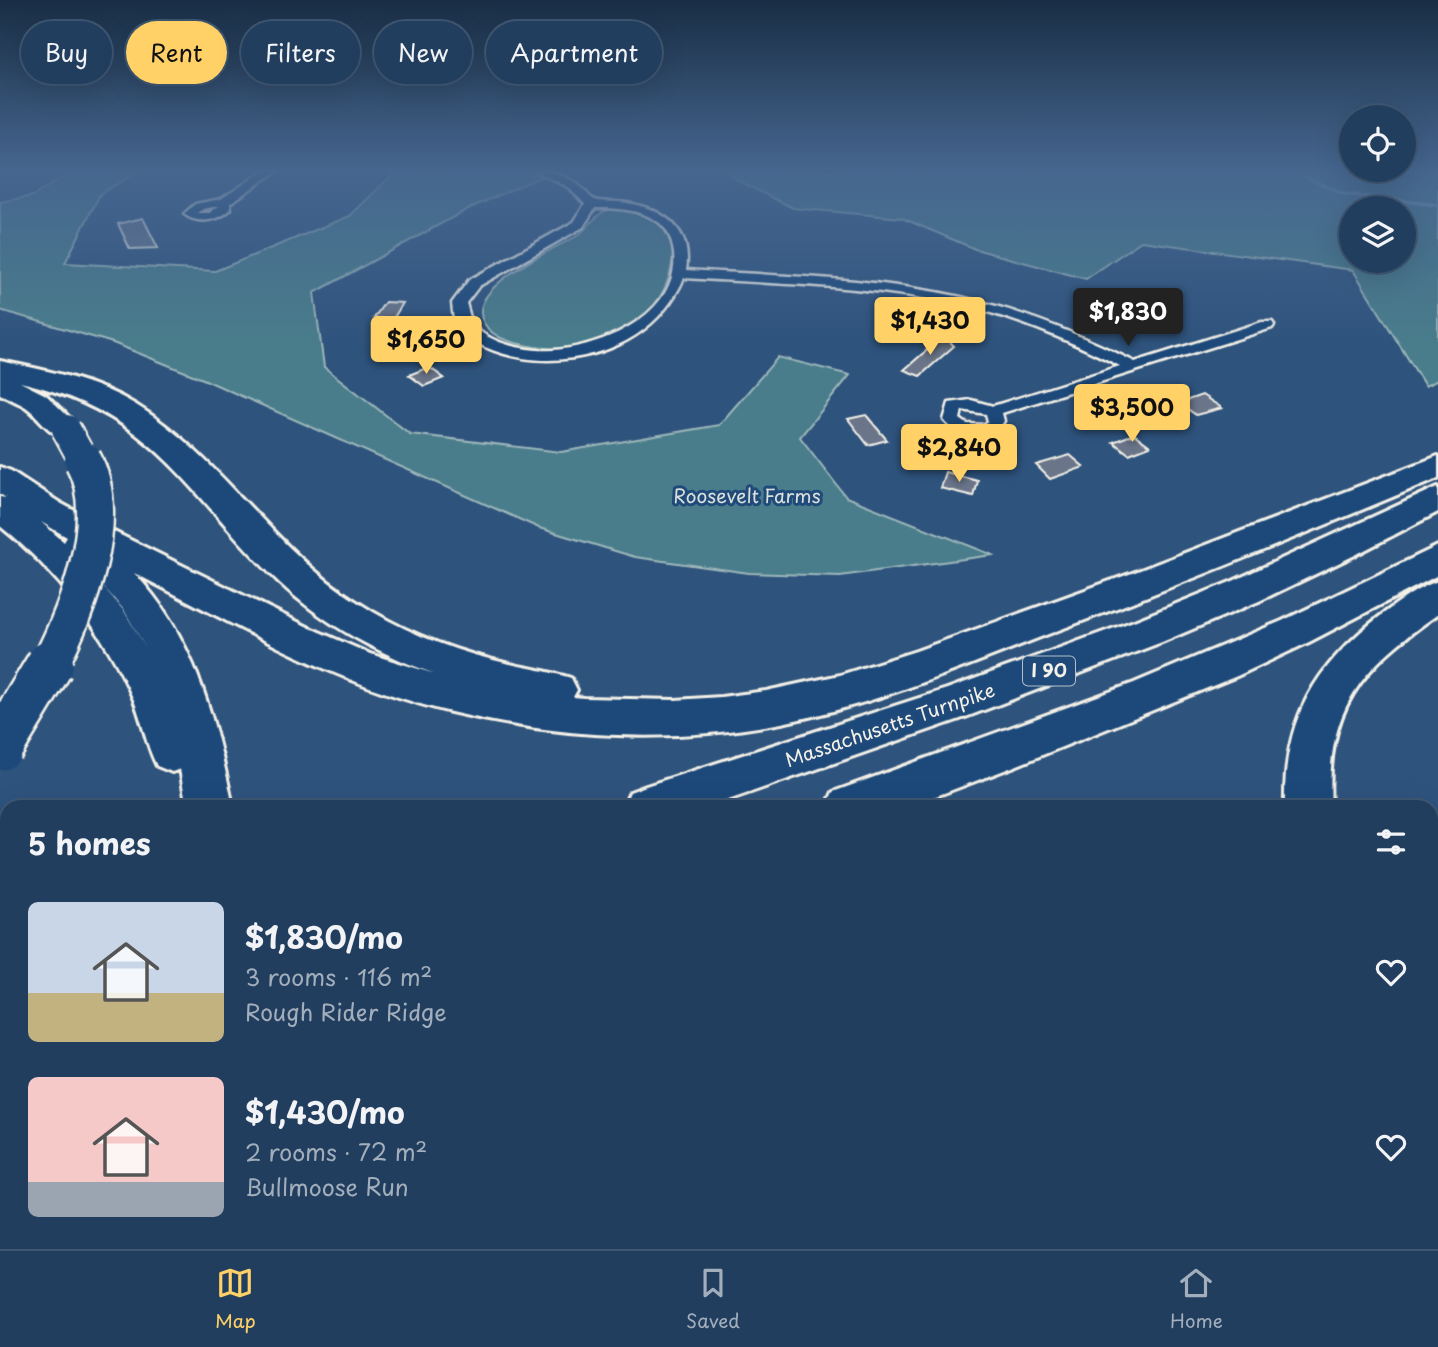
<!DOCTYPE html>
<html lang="en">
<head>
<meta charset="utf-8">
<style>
	:root { --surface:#223e5e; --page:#2a4564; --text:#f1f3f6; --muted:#a2aebc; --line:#3f5773; --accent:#ffd166 }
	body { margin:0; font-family:"Playpen Sans",sans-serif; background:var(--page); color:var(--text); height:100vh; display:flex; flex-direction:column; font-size:26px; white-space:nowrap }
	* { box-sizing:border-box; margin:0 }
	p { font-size:23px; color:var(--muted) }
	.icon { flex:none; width:38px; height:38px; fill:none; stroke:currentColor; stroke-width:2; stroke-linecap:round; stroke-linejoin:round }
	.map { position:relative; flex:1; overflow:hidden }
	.panel { position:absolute; left:0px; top:800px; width:1438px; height:450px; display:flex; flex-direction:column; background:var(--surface); border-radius:21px 21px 0 0; box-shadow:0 7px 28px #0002,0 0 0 2px var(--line) }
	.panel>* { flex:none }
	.hud { position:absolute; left:21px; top:21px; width:700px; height:63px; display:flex; gap:14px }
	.fabs { position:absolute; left:1339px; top:105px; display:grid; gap:14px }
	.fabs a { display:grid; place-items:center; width:77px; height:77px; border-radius:50%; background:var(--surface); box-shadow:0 7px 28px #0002,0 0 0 2px var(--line); font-size:35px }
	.price { position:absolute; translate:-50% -60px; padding:0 16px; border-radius:7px; background:var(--accent); color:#111; font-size:23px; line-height:46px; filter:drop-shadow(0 2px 4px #0008) }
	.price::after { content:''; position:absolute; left:50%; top:42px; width:21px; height:16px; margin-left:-10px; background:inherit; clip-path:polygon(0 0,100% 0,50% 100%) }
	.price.active { background:#222; color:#fff }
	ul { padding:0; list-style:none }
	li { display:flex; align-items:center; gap:21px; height:175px; padding:0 28px }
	li span { display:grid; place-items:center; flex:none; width:196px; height:140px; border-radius:10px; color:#555 }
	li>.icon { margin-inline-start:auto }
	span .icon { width:84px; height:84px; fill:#fffc; stroke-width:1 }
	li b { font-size:30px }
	h2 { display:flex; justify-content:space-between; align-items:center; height:84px; padding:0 28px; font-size:30px }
	.chip { padding:0 24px; border-radius:32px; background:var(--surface); box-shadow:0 7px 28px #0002,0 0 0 2px var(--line); font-size:24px; line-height:63px }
	.chip.active { background:var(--accent); color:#111 }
	.dock { display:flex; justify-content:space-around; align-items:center; height:98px; border-top:2px solid var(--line); background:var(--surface); font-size:19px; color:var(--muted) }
	.dock a { display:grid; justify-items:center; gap:4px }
	.dock .active { color:var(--accent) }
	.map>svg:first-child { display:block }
	.green { fill:#487d8b; stroke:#9eb7ba; stroke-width:2; fill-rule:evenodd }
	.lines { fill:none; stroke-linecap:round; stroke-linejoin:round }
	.stream { stroke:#8dabc0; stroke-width:3.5 }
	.building { fill:#6b758a; stroke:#f4f1e8; stroke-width:2 }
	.minor-casing { stroke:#f4f1e8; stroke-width:5 }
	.motorway-casing { stroke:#f4f1e8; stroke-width:6 }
	.minor { fill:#1f4a7a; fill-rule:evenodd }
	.motorway { fill:#1f4a7a; fill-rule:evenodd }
	.motorway-bridge-far2-casing { stroke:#f4f1e8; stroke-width:32; stroke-linecap:butt }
	.motorway-bridge-far1-casing { stroke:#f4f1e8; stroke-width:41; stroke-linecap:butt }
	.motorway-bridge-casing { stroke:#f4f1e8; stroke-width:51; stroke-linecap:butt }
	.motorway-bridge-far2 { stroke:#1f4a7a; stroke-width:28 }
	.motorway-bridge-far1 { stroke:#1f4a7a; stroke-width:36 }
	.motorway-bridge { stroke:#1f4a7a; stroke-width:46 }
	.labels { text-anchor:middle; stroke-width:6; stroke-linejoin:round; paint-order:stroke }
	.shield { fill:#1f4a7a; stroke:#b4bfc7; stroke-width:2 }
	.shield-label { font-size:18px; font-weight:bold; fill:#f4f1e8 }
	.park-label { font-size:19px; fill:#dae0da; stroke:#1f4a7a }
	.street-label { font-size:19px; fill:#f4f1e8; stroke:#1f4a7a }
</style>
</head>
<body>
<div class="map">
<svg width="1438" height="1249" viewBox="0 0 1438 1249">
	<rect width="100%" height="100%" fill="#2e537d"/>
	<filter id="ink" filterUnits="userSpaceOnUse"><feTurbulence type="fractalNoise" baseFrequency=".0143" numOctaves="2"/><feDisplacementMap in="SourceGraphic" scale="14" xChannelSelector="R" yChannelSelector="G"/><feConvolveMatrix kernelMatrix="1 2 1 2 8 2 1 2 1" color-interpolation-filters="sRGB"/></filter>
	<g filter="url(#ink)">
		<g class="green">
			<path d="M72 171H139L100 194 65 263 215 271 350 216 396 171H526L540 177 468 209 314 293 324 367 410 434 561 452 719 425 778 357 850 375 800 437 846 497 993 555 840 576 749 573 635 557 539 528 203 379 113 343 0 310V202L33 196Z"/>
			<path d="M725 171H1438V380L1425 386 1353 270 1141 241 1086 279 975 249 902 218 793 208 742 183ZM1404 208V261H1351V208Z"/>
			<path d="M608 210C624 211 641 212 654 220 687 240 670 286 651 310 643 321 626 332 613 338 590 349 560 350 535 347 518 344 493 340 484 323 463 287 555 249 577 236 588 229 597 212 608 210Z"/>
		</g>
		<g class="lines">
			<path class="stream" d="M1292 171 1344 194 1438 205"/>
		</g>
		<g class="building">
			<path d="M143 218 158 248 130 249 118 224Z"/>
			<path d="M385 302 403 303 393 319 374 318Z"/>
			<path d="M944 335 954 346 920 376 904 370Z"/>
			<path d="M429 367 444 378 424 386 409 375Z"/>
			<path d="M1202 395 1222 408 1196 415 1179 403Z"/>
			<path d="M866 415 887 440 868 445 848 419Z"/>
			<path d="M1134 434 1150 446 1129 454 1113 442Z"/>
			<path d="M1070 455 1084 467 1050 479 1036 465Z"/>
			<path d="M945 472 977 480 973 496 940 488Z"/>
		</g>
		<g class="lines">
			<g class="minor-casing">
				<g id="minor">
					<path d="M264 171H277L230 203 231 209C219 221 198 225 184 214L195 204 221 199ZM219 206 209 213H198L203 209Z"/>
					<path d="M536 171C550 171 565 175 577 184 583 188 587 195 593 199 599 203 612 201 619 202 659 206 693 226 686 270 778 276 871 277 961 297 1022 311 1079 334 1135 362L1262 322H1272L1274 325 1272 328 1002 413 1004 421C1001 425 997 432 993 434 976 441 954 433 944 420L949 403 971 400 993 406 1120 366C1069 340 1016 318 961 305 870 285 776 284 684 278 674 301 657 321 636 335 593 363 532 368 485 347 474 342 462 335 456 324 453 318 453 310 452 303L469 280 574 222 585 204 568 187ZM595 208C616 208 639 209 657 221 668 228 672 240 674 253 681 319 588 354 536 350 512 348 489 341 472 325L466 303 479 286 583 227ZM962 410 986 414 988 421 984 425 967 424 960 419Z"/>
				</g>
			</g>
			<g class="motorway-casing">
				<g id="motorway">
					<path d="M0 361C46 370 95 380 136 405 221 457 272 549 357 602 398 629 445 648 493 660 519 667 545 670 571 678L577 690 573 697 584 698 675 700 721 697 766 691 840 675 916 651 1135 572 1438 456V478C1314 530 1190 581 1064 628 980 660 896 697 809 717 692 745 567 740 451 712 337 685 237 625 134 573 195 636 216 723 233 807H187L180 769 172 772 157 766C146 745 143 722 134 700 106 634 56 570 0 526V497L6 498 0 494V467L11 471 60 503 114 532 310 628 370 654 435 674C378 653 325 625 280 583 187 494 159 414 20 382L46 395 81 429 77 436C51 442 44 420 26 407 18 402 8 398 0 394ZM41 522 67 537 64 542ZM95 577 124 610 147 650 124 611Z"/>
					<path d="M1438 487V512L1355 555 1259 601 1162 642 963 718 708 807H623L630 792 646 786 947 689 1134 621 1233 581Z"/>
					<path d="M1438 546V575L1309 642 1237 676 1015 766 907 807H826L833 792 1134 683 1282 621Z"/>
					<path d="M1438 581V614C1360 668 1325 709 1331 807H1285C1283 720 1314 666 1383 614 1400 601 1417 588 1438 581Z"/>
					<path d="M7 991V1045L0 1048V994Z"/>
					<path d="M7 1075V1177L0 1179V1078Z"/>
					<path d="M1432 1205 1438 1208V1249H1402L1401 1242H1432Z"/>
					<path d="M215 1242H326L327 1249H216Z"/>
					<path d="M1258 1242H1322L1325 1249H1261Z"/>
				</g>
			</g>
			<use href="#minor" class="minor"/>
			<use href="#motorway" class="motorway"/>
			<g class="motorway-bridge-far2-casing">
				<path id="motorway-bridge-far2" d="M66 429 84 462"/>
			</g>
			<g class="motorway-bridge-far1-casing">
				<path id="motorway-bridge-far1" d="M49 666C76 613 115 518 83 460"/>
			</g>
			<g class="motorway-bridge-casing">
				<path id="motorway-bridge" d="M0 747 50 664"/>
			</g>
			<use href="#motorway-bridge-far2" class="motorway-bridge-far2"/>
			<use href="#motorway-bridge-far1" class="motorway-bridge-far1"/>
			<use href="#motorway-bridge" class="motorway-bridge"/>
		</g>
	</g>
	<linearGradient id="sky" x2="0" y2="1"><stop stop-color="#192e45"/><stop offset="0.49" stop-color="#46668f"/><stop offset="1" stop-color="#46668f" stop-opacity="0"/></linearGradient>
	<rect width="1438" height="346" fill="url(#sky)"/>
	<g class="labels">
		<rect class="shield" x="1023" y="656.5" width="52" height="29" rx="5"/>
		<g class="shield-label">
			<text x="1049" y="677">I 90</text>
		</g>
		<g class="park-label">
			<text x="747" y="503">Roosevelt Farms</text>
		</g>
		<g class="street-label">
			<text transform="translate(890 725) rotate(-19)" y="7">Massachusetts Turnpike</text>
		</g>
	</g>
</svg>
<div class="fabs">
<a><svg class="icon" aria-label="locate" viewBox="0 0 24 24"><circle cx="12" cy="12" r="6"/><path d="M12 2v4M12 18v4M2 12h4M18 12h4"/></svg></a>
<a><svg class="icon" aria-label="layers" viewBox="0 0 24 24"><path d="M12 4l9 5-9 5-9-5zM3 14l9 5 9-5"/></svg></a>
</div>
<b class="price active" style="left:1128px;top:348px">$1,830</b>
<b class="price" style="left:930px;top:357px">$1,430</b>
<b class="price" style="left:426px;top:376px">$1,650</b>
<b class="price" style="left:1132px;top:444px">$3,500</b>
<b class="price" style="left:959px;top:484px">$2,840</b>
<div class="hud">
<a class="chip">Buy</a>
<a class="chip active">Rent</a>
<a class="chip">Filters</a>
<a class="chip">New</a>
<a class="chip">Apartment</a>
</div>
<section class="panel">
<h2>5 homes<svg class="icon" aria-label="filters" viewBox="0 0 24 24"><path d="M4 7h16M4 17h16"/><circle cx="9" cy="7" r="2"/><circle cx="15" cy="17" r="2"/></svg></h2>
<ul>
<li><span style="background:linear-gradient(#c9d6e8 65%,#c2b280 0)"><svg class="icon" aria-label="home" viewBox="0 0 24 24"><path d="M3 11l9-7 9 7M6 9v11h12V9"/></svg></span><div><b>$1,830/mo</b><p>3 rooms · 116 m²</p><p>Rough Rider Ridge</p></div><svg class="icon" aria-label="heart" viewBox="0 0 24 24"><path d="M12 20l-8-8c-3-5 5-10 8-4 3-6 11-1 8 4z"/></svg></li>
<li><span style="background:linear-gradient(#f6c9c9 75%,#9aa5b1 0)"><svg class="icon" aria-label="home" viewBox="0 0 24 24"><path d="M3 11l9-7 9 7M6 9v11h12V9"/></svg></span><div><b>$1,430/mo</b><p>2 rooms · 72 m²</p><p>Bullmoose Run</p></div><svg class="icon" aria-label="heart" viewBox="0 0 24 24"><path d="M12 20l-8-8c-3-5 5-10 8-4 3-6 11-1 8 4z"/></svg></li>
</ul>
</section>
</div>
<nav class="dock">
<a class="active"><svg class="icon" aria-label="map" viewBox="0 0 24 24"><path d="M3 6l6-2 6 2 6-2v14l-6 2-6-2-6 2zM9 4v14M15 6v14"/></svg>Map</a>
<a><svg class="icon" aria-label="saved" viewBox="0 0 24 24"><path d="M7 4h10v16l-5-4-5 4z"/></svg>Saved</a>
<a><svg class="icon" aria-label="home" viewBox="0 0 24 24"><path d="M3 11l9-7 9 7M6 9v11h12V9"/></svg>Home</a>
</nav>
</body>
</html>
